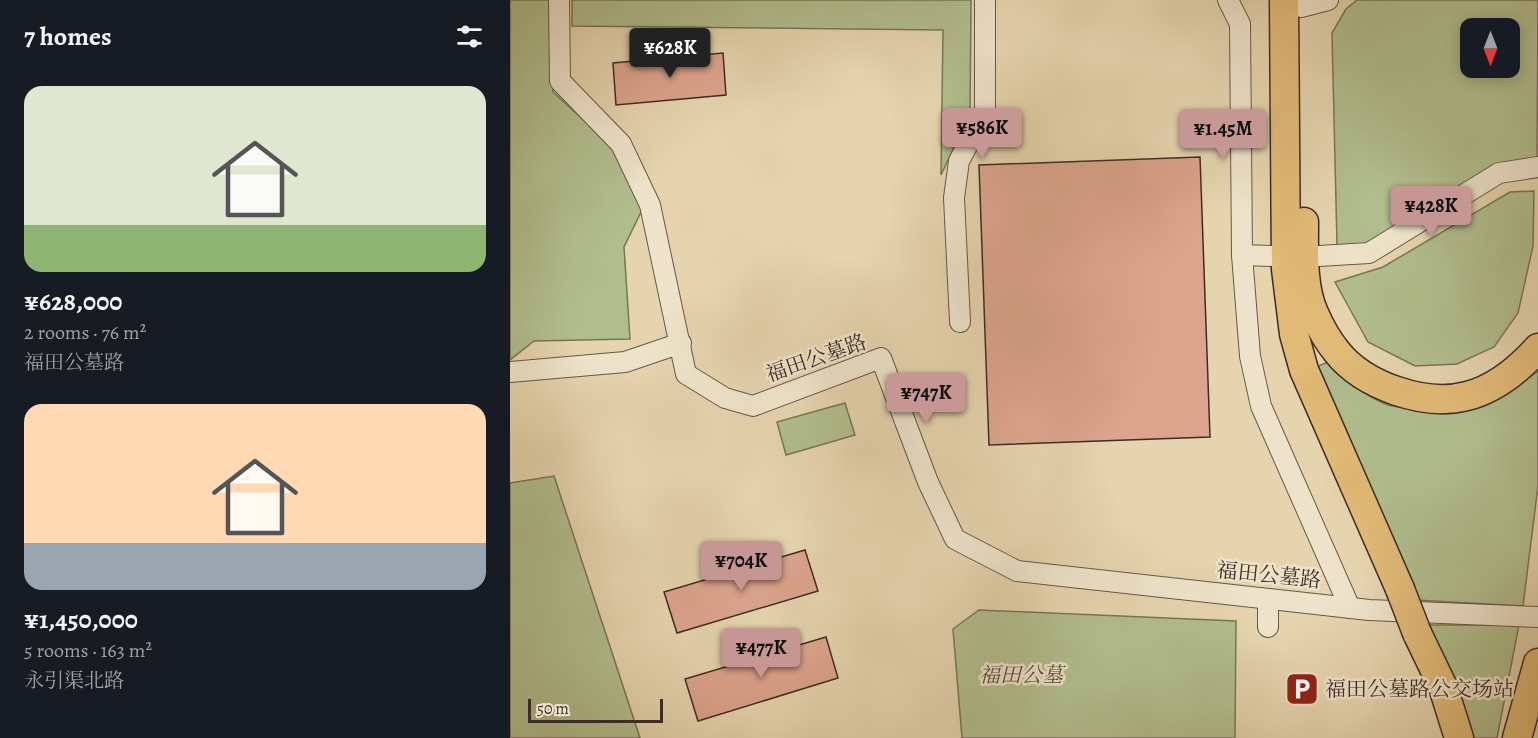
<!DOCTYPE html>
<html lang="en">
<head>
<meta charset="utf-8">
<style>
	:root { --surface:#171b24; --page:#242831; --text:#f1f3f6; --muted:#9ea1a6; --accent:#c59692 }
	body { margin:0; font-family:Alegreya,"Noto Serif SC",serif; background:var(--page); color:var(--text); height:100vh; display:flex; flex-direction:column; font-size:22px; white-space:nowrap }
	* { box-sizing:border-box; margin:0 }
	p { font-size:20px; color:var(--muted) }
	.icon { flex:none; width:33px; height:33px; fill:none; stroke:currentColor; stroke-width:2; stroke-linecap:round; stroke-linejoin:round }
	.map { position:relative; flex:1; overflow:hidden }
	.drawer { display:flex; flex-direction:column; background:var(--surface); width:510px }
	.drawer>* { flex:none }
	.needle { width:39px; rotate:180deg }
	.tools { position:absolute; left:950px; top:18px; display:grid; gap:12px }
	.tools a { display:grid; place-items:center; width:60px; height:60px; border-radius:12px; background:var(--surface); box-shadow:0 3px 15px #0003; font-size:30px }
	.scale { position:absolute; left:18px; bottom:15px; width:135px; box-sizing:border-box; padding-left:6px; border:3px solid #3d2d26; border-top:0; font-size:16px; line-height:21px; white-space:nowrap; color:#3d2d26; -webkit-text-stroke:4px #eee3ca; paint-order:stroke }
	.price { position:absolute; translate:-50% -51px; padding:0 14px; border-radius:6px; background:var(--accent); color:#111; font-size:20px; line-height:39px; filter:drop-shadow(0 2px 3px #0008) }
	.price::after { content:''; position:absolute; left:50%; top:36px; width:18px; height:14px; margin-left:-9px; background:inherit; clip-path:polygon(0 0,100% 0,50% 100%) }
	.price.active { background:#222; color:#fff }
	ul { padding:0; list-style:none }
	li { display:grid; align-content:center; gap:12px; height:318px; padding:0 24px }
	li span { display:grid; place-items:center; height:186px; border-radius:18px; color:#555 }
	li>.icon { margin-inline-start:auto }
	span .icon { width:108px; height:108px; fill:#fffc; stroke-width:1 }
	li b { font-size:26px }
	h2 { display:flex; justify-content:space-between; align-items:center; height:72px; padding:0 24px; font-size:26px }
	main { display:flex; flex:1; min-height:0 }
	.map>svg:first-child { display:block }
	.green { fill:#b1bd8d; stroke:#77755a; stroke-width:1.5; fill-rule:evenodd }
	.building { fill:#dca48d; stroke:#3d2d26; stroke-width:1.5 }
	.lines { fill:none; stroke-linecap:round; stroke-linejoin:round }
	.minor-casing { stroke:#675748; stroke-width:22 }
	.highway-casing { stroke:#3d2d26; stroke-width:31 }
	.minor { stroke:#eee3ca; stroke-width:20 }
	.highway { stroke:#e2ba77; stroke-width:28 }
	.highway-bridge-casing { stroke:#3d2d26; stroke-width:31; stroke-linecap:butt }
	.highway-bridge { stroke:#e2ba77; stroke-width:28 }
	.labels { text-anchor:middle; stroke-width:5; stroke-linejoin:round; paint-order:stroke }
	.street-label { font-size:21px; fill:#3d2d26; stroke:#eee3ca }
	.park-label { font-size:21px; font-style:italic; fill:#544a3b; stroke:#eee3ca }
	.poi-label { font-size:21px; fill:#3d2d26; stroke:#eee3ca; text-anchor:start }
</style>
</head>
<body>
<main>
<section class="drawer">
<h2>7 homes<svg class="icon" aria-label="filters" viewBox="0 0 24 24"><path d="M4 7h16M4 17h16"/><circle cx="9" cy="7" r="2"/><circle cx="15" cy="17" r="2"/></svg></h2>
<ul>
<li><span style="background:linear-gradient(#dfe7d0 75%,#8fb573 0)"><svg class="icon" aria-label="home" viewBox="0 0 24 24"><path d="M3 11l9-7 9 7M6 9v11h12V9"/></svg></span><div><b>¥628,000</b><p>2 rooms · 76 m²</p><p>福田公墓路</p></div></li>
<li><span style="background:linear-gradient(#ffd9b3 75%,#9aa5b1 0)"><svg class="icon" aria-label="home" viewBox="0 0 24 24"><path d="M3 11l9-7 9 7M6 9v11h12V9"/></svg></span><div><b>¥1,450,000</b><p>5 rooms · 163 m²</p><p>永引渠北路</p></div></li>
</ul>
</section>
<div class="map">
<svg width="1028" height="738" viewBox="0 0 1028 738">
	<rect width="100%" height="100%" fill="#e5d4ae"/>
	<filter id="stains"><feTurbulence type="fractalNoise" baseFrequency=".00333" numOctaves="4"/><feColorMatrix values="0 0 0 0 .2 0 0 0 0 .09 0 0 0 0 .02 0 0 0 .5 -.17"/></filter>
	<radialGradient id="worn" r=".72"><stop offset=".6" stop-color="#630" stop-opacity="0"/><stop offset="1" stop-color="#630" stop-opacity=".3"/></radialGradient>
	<g class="green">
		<path d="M0 0H41L43 92 102 146 132 210 114 247 120 339 24 341 0 360Z"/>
		<path d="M62 0H461L460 114 431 175 433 30 62 26Z"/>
		<path d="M847 0H1028L1027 158 996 162 857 244 827 245 822 33 836 9ZM960 28H999V68H960Z"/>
		<path d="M1024 191 1023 246 1008 313 984 347 947 364 905 366 858 342 825 282 873 267 1000 192Z"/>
		<path d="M818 362C835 376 852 394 873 403 888 410 953 412 969 406 991 397 1010 385 1028 371V486L1013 606 905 600 806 367Z"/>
		<path d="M335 403 345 435 276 455 267 422Z"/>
		<path d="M44 476 130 738H0V483Z"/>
		<path d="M469 610 726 621 725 738H452L443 629Z"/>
		<path d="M915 625H1009L987 738H959Z"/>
	</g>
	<g class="building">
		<path d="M213 53 216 95 106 105 103 63Z"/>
		<path d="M690 157 700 437 479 445 469 165Z"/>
		<path d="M295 550 308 591 167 633 154 592Z"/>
		<path d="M316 637 328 678 188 721 175 679Z"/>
	</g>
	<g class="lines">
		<g class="minor-casing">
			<g id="minor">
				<path d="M49 0 50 81 111 144 140 205 176 374 215 398 243 406 371 358 418 482 445 539 507 571 859 610 1028 617"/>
				<path d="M718 0 730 24 732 255 762 256"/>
				<path d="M791 7 818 0"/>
				<path d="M732 255 740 356 751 406 840 608"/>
				<path d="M809 256 859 253 989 173 1028 167"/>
				<path d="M450 322 444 198 449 161 475 112V0"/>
				<path d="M0 372 115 362 171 343"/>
				<path d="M758 599V627"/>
			</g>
		</g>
		<g class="highway-casing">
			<g id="highway">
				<path d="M774 0 776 269 784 334 794 370 890 589"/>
				<path d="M794 222C794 251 792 287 804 313 810 327 818 341 827 352 854 386 915 407 957 396 985 389 1009 369 1028 348"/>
				<path d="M907 633 933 687 949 738"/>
				<path d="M1007 738 1028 663"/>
			</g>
		</g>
		<use href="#minor" class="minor"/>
		<use href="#highway" class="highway"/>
		<g class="highway-bridge-casing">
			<path id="highway-bridge" d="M890 589 907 633"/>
		</g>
		<use href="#highway-bridge" class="highway-bridge"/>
	</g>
	<defs>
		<g id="parking-square" transform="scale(1.725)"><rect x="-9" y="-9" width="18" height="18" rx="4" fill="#8f2418" stroke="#eee3ca"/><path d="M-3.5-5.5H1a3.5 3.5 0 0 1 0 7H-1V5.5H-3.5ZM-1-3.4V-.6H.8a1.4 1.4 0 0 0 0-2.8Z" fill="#fff"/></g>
	</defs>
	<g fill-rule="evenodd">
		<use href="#parking-square" x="792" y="689"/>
	</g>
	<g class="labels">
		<g class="street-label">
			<text transform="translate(306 358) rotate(-19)" y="7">福田公墓路</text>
			<text transform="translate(759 575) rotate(6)" y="7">福田公墓路</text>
		</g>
		<g class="park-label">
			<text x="511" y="682">福田公墓</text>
		</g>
		<g class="poi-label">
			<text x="815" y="696">福田公墓路公交场站</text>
		</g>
	</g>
	<rect width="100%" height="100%" filter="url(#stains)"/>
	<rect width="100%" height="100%" fill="url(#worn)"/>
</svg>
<div class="tools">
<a><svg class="needle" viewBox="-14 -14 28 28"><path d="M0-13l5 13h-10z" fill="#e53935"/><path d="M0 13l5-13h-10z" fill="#9ea1a6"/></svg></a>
</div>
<div class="scale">50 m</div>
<b class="price active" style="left:160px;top:79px">¥628K</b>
<b class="price" style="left:472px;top:159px">¥586K</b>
<b class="price" style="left:713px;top:160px">¥1.45M</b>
<b class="price" style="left:921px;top:237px">¥428K</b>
<b class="price" style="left:416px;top:424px">¥747K</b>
<b class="price" style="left:231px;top:592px">¥704K</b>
<b class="price" style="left:251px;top:679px">¥477K</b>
</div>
</main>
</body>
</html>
